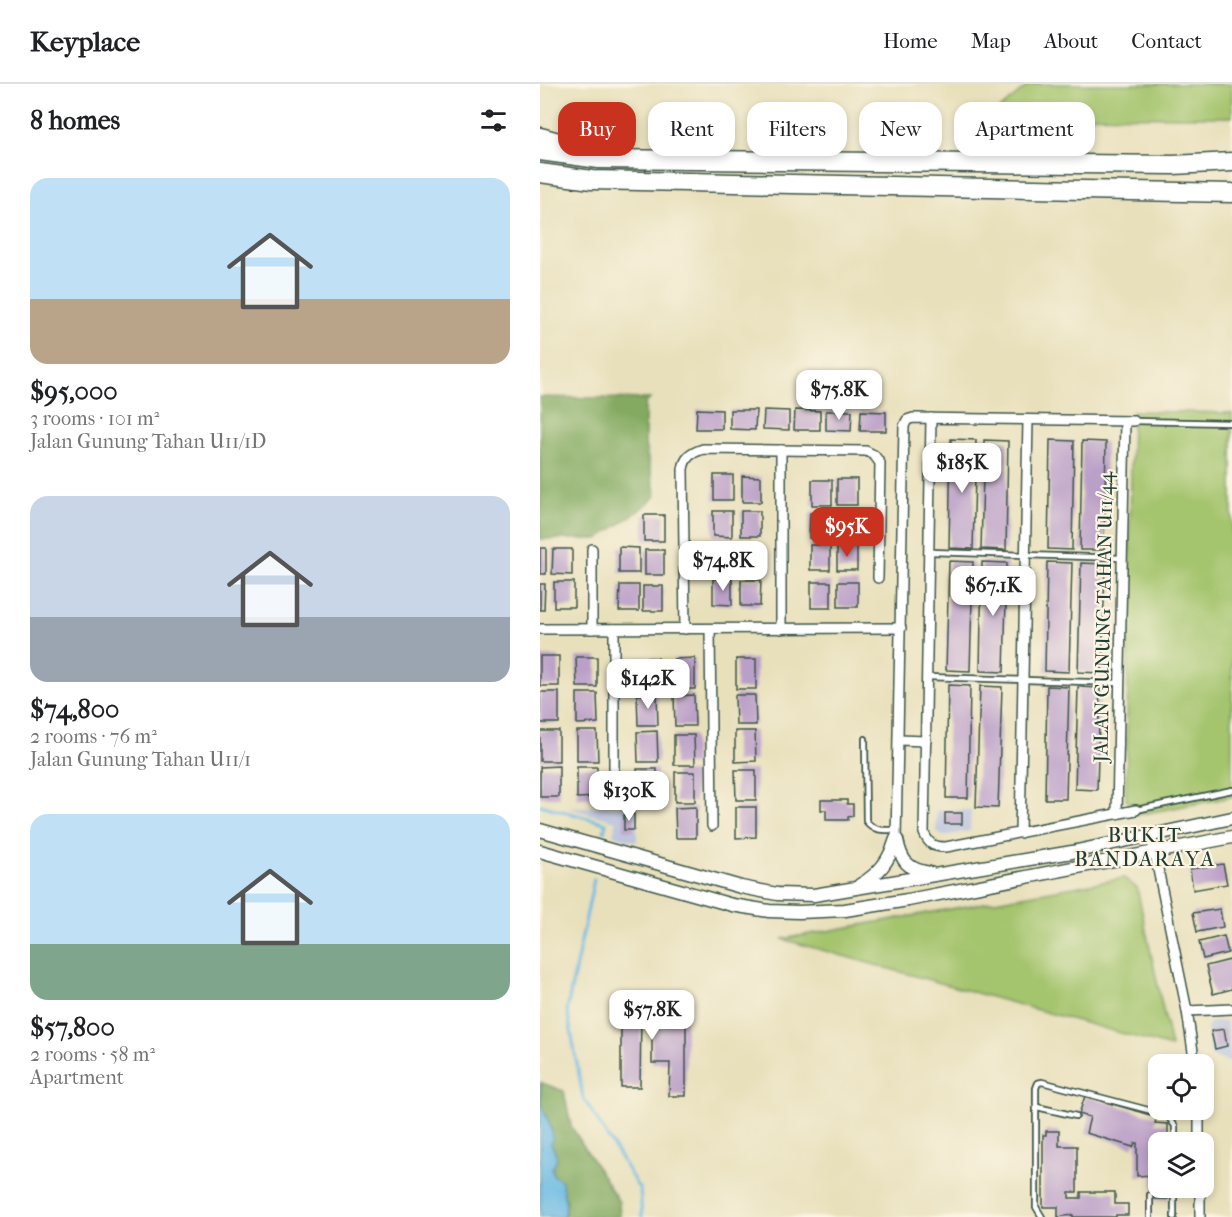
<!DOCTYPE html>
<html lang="en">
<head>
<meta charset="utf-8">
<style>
	:root { --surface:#fff; --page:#f2f2f2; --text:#202124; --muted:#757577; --line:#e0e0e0; --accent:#c8321e }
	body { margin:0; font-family:"IM FELL French Canon",serif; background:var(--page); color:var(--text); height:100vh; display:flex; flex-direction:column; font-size:22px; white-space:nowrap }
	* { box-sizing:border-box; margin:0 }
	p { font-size:20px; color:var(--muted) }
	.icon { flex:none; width:33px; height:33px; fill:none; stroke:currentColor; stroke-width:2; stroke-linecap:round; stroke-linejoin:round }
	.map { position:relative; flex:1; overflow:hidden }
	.drawer { display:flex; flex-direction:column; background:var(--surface); width:540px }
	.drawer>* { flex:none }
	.banner { position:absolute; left:18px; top:18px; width:570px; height:54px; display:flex; gap:12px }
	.controls { position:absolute; left:608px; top:970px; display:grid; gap:12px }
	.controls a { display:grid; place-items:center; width:66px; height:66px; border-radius:12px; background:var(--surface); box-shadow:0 3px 9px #0003; font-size:30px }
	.price { position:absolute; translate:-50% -51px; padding:0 14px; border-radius:12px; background:#fff; color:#222; font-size:20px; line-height:39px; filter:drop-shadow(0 2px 3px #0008) }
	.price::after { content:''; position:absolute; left:50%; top:36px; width:18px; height:14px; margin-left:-9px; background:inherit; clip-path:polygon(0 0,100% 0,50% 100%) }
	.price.current { background:var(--accent); color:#fff }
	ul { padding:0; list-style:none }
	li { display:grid; align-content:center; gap:12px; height:318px; padding:0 30px }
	li span { display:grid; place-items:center; height:186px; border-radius:18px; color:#555 }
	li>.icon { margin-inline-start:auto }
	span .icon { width:108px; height:108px; fill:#fffc; stroke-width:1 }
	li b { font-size:26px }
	h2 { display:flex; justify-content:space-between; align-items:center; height:72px; padding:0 30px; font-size:26px }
	.chip { padding:0 21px; border-radius:18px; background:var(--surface); box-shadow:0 3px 9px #0003; font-size:21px; line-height:54px }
	.chip.current { background:var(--accent); color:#fff }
	header { display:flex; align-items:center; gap:36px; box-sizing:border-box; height:84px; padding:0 30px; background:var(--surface); border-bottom:2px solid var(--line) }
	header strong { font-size:28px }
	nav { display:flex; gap:33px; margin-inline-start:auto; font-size:21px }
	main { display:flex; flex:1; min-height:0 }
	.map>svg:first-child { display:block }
	.industrial { fill:#bbc3de }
	.green { fill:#a4c46d; stroke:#628050; stroke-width:1.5 }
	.forest { fill:#83aa60; stroke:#51744a; stroke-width:1.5 }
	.water { fill:#68b9e4; stroke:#447b8c; stroke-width:1.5 }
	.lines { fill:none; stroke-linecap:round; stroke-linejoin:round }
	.stream { stroke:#68b9e4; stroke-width:3 }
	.building { fill:#ba9fc8 }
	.service-casing { stroke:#3d5548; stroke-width:8 }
	.minor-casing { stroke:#3d5548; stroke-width:12 }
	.tertiary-casing { stroke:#3d5548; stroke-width:15 }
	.motorway-casing { stroke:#3d5548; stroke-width:21 }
	.service { stroke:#fff; stroke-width:4.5 }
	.minor { stroke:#fff; stroke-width:9 }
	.tertiary { stroke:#fff; stroke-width:12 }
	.motorway { stroke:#fff; stroke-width:18 }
	.labels { text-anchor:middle; stroke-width:4.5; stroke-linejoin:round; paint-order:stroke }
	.street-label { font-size:20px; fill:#1f3d34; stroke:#fcf5e5 }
	.neighbourhood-label { font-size:21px; letter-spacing:1.5px; fill:#1f3d34; stroke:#fcf5e5 }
</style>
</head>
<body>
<header>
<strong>Keyplace</strong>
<nav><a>Home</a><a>Map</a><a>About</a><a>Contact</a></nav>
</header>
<main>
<section class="drawer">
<h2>8 homes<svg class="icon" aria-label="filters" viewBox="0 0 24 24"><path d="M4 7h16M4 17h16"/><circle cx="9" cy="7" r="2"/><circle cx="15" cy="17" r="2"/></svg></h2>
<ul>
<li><span style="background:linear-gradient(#bfe0f5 65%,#b9a48a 0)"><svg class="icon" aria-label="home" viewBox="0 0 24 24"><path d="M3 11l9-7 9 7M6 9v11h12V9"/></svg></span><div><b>$95,000</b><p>3 rooms · 101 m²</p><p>Jalan Gunung Tahan U11/1D</p></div></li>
<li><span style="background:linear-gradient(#c9d6e8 65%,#9aa5b1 0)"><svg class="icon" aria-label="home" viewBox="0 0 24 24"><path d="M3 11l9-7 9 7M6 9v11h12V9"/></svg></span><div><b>$74,800</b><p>2 rooms · 76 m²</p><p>Jalan Gunung Tahan U11/1</p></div></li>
<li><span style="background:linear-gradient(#bfe0f5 70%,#7fa58c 0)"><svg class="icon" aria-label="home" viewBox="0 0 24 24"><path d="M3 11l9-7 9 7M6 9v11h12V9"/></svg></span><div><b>$57,800</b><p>2 rooms · 58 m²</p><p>Apartment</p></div></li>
</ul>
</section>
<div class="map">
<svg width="692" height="1133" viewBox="0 0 692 1133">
	<rect width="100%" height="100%" fill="#fcf5e5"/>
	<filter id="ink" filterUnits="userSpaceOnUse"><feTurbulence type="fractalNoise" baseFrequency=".0167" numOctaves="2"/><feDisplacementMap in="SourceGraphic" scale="12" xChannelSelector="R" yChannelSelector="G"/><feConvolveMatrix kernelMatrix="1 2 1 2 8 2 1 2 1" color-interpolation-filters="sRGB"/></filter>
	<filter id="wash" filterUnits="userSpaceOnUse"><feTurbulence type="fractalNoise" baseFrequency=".008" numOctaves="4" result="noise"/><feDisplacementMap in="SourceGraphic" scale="24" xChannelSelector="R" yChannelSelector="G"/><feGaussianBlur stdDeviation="1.35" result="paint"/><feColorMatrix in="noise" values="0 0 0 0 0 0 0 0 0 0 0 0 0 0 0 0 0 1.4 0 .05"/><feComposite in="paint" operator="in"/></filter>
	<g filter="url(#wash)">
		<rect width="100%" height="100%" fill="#e8e0bb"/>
		<g class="industrial">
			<path d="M97 722V758L73 751 76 737 25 723Z"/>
			<path d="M397 726H431L430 747 403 752 396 747Z"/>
			<path d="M686 937 692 979 671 972 667 944 670 938Z"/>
		</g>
		<g class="green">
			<path d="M490 0H692V33L451 32Z"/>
			<path d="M592 327 692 329V713L597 731 586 715Z"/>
			<path d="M584 794 597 804 631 963 242 855Z"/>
		</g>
		<g class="forest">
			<path d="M0 313 110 315 105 320V361L116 412 97 428 58 455H0Z"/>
			<path d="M2 999 24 1007 31 1042 79 1118 80 1133H22L25 1130 27 1117 13 1091 11 1060 0 1015Z"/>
		</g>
		<path class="water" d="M0 997C2 1003 0 1010 1 1017 3 1033 17 1043 11 1060 16 1069 20 1075 12 1084L13 1091 22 1097C21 1111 31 1121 22 1133H0Z"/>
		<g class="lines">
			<g class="stream">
				<path d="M0 721 66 739 64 747"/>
				<path d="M54 795 27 925 43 1013 100 1106 102 1133"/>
			</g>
		</g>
		<g id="blocks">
			<g class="building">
				<path d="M157 325 182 326V345H156Z"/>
				<path d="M190 326H216L215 346 190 345Z"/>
				<path d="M224 326 249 327V346L223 345Z"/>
				<path d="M255 326 280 327V346H254Z"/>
				<path d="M286 327H312L311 347 286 346Z"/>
				<path d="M321 327 346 328V347H320Z"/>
				<path d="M411 355 436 356 433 465 409 464Z"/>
				<path d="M444 356 468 357 466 466 441 465Z"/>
				<path d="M510 356 534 357 532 466 508 465Z"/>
				<path d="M542 357 566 358 564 466H540Z"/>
				<rect x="174" y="391" width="19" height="25"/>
				<path d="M202 392 221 393V418H202Z"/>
				<rect x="297" y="395" width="20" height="26"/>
				<rect x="272" y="396" width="20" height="25"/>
				<path d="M173 427H192V453L173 452Z"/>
				<rect x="201" y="427" width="19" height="25"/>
				<rect x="298" y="428" width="19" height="26"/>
				<path d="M270 429H289V455L269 454Z"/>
				<rect x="104" y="431" width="20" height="26"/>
				<rect x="172" y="460" width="20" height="25"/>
				<rect x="201" y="460" width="19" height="26"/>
				<rect x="270" y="461" width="20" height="25"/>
				<rect x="297" y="461" width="20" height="25"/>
				<path d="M79 463 99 464V489H79Z"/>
				<rect x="0" y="464" width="6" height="26"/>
				<path d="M13 465H32V491L12 490Z"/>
				<rect x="105" y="466" width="19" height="25"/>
				<path d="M409 477 433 478 430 587 406 586Z"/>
				<path d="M442 478 467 479 464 588 440 587Z"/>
				<path d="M507 478 532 479 529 588 505 587Z"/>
				<path d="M541 479 565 480 562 589 538 588Z"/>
				<path d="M173 495H192V521L173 520Z"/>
				<path d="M201 496H221L220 522H201Z"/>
				<rect x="14" y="498" width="20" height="25"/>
				<rect x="271" y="498" width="20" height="26"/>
				<rect x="298" y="498" width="20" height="25"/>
				<path d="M0 500H5L4 526H0Z"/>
				<path d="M80 501H99V527H79Z"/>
				<rect x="103" y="502" width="20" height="25"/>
				<rect x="0" y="572" width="19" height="30"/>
				<path d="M36 573H57V603H37Z"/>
				<path d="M98 574H118V604L98 605Z"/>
				<path d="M155 574V605H135L134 575Z"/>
				<rect x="196" y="575" width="20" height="30"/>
				<path d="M408 601 430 602 428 714H406Z"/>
				<path d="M440 602 462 603 458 724 436 723Z"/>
				<path d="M507 602 529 603 526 715H505Z"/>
				<path d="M538 603 560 604 557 706 535 705Z"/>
				<rect x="0" y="608" width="19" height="31"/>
				<path d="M37 609H57L58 639 37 640Z"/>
				<path d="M117 610 118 641H98L97 611Z"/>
				<path d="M154 611 155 642H135L134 612Z"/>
				<path d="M195 611H215L216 641H196Z"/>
				<rect x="0" y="647" width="19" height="30"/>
				<path d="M37 647H57L58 677H37Z"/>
				<path d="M117 647 118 678H98L97 648Z"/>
				<path d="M195 647H215L216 677 195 678Z"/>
				<path d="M134 651H154L155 681H134Z"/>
				<path d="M19 682V713H0V683Z"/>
				<path d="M37 683H57L58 713 37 714Z"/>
				<path d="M97 685H117V715L97 716Z"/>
				<path d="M195 686H216V716H196Z"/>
				<rect x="135" y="688" width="20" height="30"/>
				<path d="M281 716H307V720H313V732L308 733V736H286V726H281Z"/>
				<path d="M156 723V754H136L135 724Z"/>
				<path d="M196 723H216V753L196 754Z"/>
				<rect x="405" y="729" width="17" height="11"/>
				<path d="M94 730V746H84V731Z"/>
				<path d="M683 780 687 800 653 806 650 785Z"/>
				<path d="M680 825 683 843 657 848 653 829Z"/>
				<path d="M684 852 688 869 663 875 659 858Z"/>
				<path d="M690 876 692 886V905L673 910 666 882Z"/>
				<path d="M81 910H120V932H146V1012H129L130 979H112V931H101L100 1003H81Z"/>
				<path d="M684 945 687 962 675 965 671 947Z"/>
				<path d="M545 1012 617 1033 615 1039 628 1040V1059H618V1104H628V1115H613V1091L597 1092V1059H595L593 1063 546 1049 550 1033 539 1030Z"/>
				<path d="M506 1047H519V1062H537V1108H529V1114H541V1108H575V1120H588V1131H576V1133H533V1131L518 1133V1123H503V1051H506Z"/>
			</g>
		</g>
	</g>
	<g filter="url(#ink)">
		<use href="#blocks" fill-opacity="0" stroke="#3d5548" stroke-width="1.5"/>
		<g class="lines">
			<g class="service-casing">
				<g id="service">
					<path d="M594 337 692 339"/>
					<path d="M390 468 582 474"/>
					<path d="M387 593 579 599"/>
					<path d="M325 655 326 737C335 748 344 746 357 746"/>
					<path d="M596 726 692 706"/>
					<path d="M497 1023 536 1032"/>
					<path d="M610 1111V1133"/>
					<path d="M502 1133 496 1123V1004L498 999 502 998 627 1031 635 1042V1059"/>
					<path d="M634 1133V1104"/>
				</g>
			</g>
			<g class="minor-casing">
				<g id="minor">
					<path d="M391 334 384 749C389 761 394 763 406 763L596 726"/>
					<path d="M241 366V545"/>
					<path d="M52 465V545"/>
					<path d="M0 545 361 544"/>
					<path d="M74 545V705"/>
					<path d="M145 545 143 385C145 373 151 369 163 365L326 367 334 371 340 379 338 494"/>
					<path d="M170 545 172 742"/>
					<path d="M359 656 386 657"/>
					<path d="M577 730 585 337"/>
					<path d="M480 749 488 336"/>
					<path d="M611 751 647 927 655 981"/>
					<path d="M356 755 364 342 367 336 373 334 594 337"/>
					<path d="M647 927 692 925"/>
					<path d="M659 1026V1059"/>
					<path d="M660 1104V1133"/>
				</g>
			</g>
			<g class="tertiary-casing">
				<g id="tertiary">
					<path d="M0 746 201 803 237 810 274 811 532 768 692 734"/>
					<path d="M357 756C361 777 368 786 390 789"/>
					<path d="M0 767 192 821 229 827 259 828 305 826 368 816 692 753"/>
					<path d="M320 801C340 789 349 777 356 755"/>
				</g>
			</g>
			<g class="motorway-casing">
				<g id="motorway">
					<path d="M0 53 33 62"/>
					<path d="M0 67 59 75 633 81 692 78"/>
					<path d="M0 89 52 96 692 109"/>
				</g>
			</g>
			<use href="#service" class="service"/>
			<use href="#minor" class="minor"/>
			<use href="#tertiary" class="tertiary"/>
			<use href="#motorway" class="motorway"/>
		</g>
	</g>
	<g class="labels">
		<g class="street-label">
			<text transform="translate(563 533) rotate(-89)" y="7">JALAN GUNUNG TAHAN U11/44</text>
		</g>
		<g class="neighbourhood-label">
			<text x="605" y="758">BUKIT<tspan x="605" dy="24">BANDARAYA</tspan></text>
		</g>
	</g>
</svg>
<div class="controls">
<a><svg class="icon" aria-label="locate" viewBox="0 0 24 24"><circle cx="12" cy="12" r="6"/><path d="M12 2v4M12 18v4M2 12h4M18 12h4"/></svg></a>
<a><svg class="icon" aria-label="layers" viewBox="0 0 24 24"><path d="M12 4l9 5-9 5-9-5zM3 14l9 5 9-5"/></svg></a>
</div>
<b class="price" style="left:299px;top:337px">$75.8K</b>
<b class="price" style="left:422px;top:410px">$185K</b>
<b class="price current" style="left:307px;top:474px">$95K</b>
<b class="price" style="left:183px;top:508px">$74.8K</b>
<b class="price" style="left:453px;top:533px">$67.1K</b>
<b class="price" style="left:108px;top:626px">$142K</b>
<b class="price" style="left:89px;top:738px">$130K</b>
<b class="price" style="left:112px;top:957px">$57.8K</b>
<div class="banner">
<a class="chip current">Buy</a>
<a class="chip">Rent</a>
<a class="chip">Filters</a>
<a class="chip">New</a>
<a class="chip">Apartment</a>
</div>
</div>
</main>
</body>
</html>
